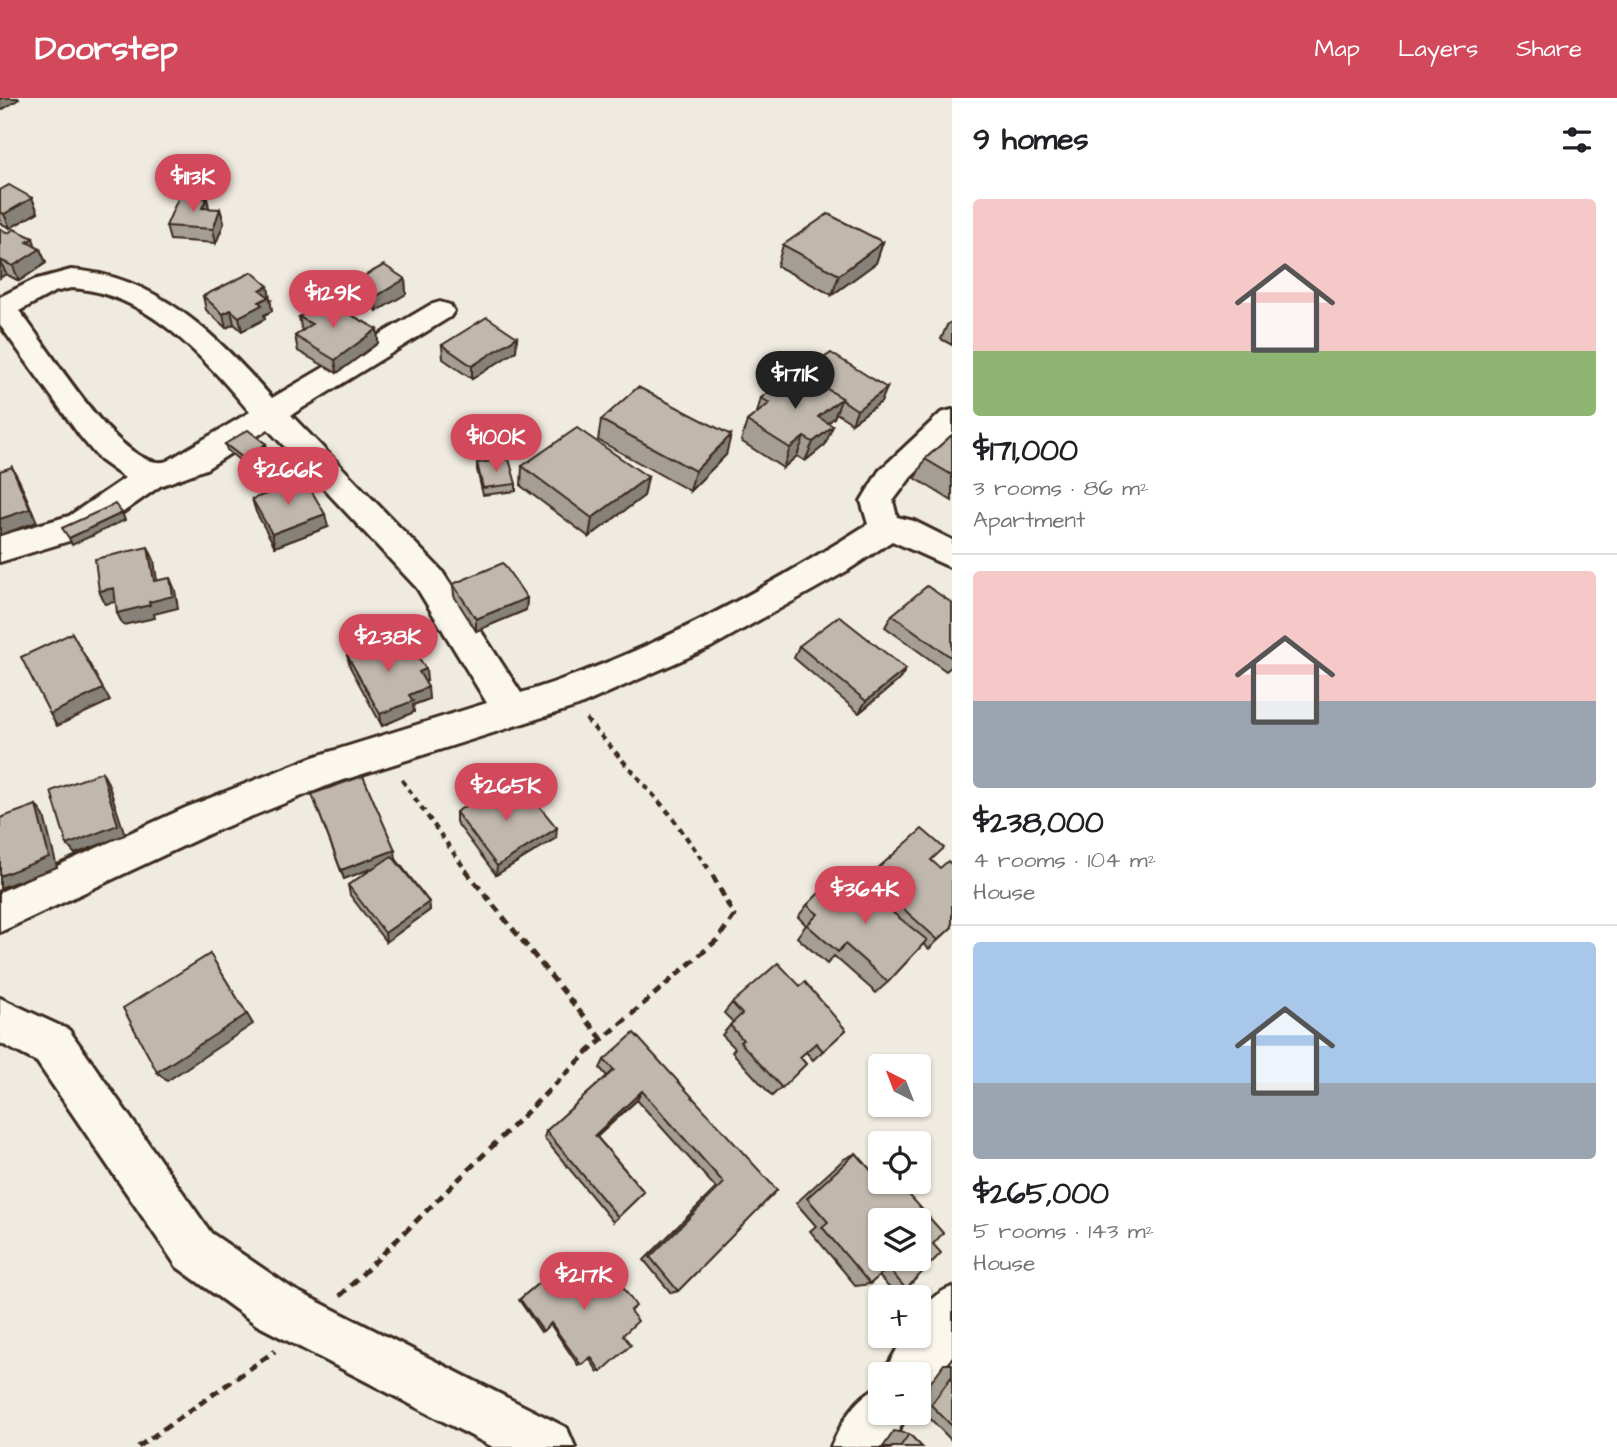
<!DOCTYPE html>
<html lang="en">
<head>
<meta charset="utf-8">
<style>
	:root { --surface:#fff; --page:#f6f6f6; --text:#202124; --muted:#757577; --line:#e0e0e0; --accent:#d1495b }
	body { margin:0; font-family:"Architects Daughter",sans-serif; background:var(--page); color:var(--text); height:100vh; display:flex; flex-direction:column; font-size:26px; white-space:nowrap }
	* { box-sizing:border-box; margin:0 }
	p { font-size:23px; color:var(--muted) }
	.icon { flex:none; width:38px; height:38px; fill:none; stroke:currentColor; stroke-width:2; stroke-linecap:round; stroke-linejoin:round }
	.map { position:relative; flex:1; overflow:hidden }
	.drawer { display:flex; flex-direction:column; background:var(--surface); width:665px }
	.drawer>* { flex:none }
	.needle { width:46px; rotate:318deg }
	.tools { position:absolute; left:868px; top:956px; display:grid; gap:14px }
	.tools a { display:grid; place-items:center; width:63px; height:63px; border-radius:7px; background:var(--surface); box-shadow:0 2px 5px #0004; font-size:35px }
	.price { position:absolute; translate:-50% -60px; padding:0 16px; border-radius:24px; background:var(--accent); color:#fff; font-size:23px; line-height:46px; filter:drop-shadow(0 2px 4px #0008) }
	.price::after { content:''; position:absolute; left:50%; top:42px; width:21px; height:16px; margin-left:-10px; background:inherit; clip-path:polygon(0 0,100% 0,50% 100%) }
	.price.selected { background:#222; color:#fff }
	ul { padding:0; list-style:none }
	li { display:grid; align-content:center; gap:14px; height:371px; padding:0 21px }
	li+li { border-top:2px solid var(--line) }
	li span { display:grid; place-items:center; height:217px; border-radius:7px; color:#555 }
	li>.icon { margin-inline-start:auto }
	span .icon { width:126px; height:126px; fill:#fffc; stroke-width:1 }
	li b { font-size:30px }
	h2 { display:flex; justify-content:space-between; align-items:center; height:84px; padding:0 21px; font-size:30px }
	header { display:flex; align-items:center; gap:42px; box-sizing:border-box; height:98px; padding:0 35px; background:var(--accent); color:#fff }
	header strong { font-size:33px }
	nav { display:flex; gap:38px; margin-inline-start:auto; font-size:24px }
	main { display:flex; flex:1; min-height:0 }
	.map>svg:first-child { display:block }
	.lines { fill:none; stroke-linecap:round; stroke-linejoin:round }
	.minor-casing { stroke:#3b2a1e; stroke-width:6 }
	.path-far1 { stroke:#3b2a1e; stroke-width:4.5; stroke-dasharray:6 5; stroke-linecap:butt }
	.path { stroke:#3b2a1e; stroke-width:5; stroke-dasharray:9 6; stroke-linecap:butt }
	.minor { fill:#fbf7ec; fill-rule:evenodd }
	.wall { fill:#a59e95; stroke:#3b2a1e; stroke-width:2 }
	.shaded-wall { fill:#868179; stroke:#3b2a1e; stroke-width:2 }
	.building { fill:#c0b8ad; stroke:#3b2a1e; stroke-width:2; fill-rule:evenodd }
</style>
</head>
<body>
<header>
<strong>Doorstep</strong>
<nav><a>Map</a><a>Layers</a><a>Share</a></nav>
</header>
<main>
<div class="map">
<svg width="952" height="1349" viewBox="0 0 952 1349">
	<rect width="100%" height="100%" fill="#f0ebe0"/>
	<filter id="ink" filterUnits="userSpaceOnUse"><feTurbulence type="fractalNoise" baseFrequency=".0143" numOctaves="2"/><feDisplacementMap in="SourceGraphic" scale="14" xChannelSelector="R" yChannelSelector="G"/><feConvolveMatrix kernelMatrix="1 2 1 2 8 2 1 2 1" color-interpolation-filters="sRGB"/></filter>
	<g filter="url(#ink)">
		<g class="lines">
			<g class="minor-casing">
				<g id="minor">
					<path d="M71 172C157 177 218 239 272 300L430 207 440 204 450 207 454 213 450 219 291 317 441 472 521 595C643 558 761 494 868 426L861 403 879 373 941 315 952 312V341L911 379 893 403 897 419 914 423 952 442V470L892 443 845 474 711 549 578 608 334 685 213 734 0 834V794L185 710 313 659 487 605 417 490 268 331 206 371 160 388 92 436 0 464V438L69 418 125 380 100 362 80 338 0 227V199L34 182ZM71 190C147 194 204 260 250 314L167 363C122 378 47 245 19 213L54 194Z"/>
					<path d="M0 900 69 932 211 1135 293 1191 567 1330 575 1349H493L257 1227 177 1169 37 964 0 945Z"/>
					<path d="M952 1189V1258L927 1294 919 1298V1276H883L905 1237H919C919 1212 929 1198 952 1189Z"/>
					<path d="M880 1288V1314H908L890 1349H831C842 1324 855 1299 880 1288Z"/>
				</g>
			</g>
			<g class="path-far1">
				<path d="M586 621 669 715 711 774"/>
				<path d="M402 682 467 774"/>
			</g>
			<g class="path">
				<path d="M465 772 602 941"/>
				<path d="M340 1198 589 953 717 842 734 818 710 772"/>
				<path d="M138 1349 275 1253"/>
			</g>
			<use href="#minor" class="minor"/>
		</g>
		<g class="wall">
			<path d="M0 92 32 100 38 114 10 130 0 125Z"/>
			<path d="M209 111H220L224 125 216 145 170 142 166 128Z"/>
			<path d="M0 131 40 151 46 165 19 183 6 176 0 180Z"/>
			<path d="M883 144 876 165 832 197 777 168 783 147Z"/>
			<path d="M405 181 406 196 377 213 355 198 353 184Z"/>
			<path d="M203 198 271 202 270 203 272 213 264 217 265 221 242 233 234 226 226 230 206 212Z"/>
			<path d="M299 219 377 231 378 245 337 275 298 253 295 238 302 233Z"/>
			<path d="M952 223V247L941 241 947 227Z"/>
			<path d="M517 239 516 253 472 281 443 261 442 247Z"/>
			<path d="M801 276 881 304 852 325 836 315 834 320 828 325 825 347 805 363 797 358 783 370 741 343 747 323 757 315 761 300Z"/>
			<path d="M601 322 726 357 690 393 598 342Z"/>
			<path d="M952 337V403L915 380 925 361Z"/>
			<path d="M225 346H266L267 353 245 367 227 352Z"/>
			<path d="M477 365 516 386V393L483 397 477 372Z"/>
			<path d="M522 368 648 379 644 398 589 439 521 388Z"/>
			<path d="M252 401 328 429 275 449 256 414Z"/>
			<path d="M453 486 527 500 526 512 476 533 454 498Z"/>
			<path d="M952 505V568L946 573 885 529 892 517Z"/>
			<path d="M799 548 906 571 899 582 859 615 794 560Z"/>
			<path d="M347 557 409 561 427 583 425 584 429 601 413 607 414 614 382 628 350 569Z"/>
			<path d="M312 696 396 761 429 804 430 812 386 844 350 797 348 787 375 769 344 781Z"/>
			<path d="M511 702 556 740 496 777 456 724V714Z"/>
			<path d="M932 762 952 829 929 851 923 846 888 884 876 895 834 858 827 866 797 839 806 827 798 819 807 807 834 795 863 785 868 779Z"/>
			<path d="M800 888 846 932 813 962 806 954 800 959 806 966 772 998 732 954 735 950 722 937 733 924 724 915 732 905Z"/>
			<path d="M604 962 777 1092 678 1193 671 1195 644 1162 716 1090 637 1002 597 1039 644 1094 613 1124 544 1040 546 1033 607 978 600 970Z"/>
			<path d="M856 1055 872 1074 880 1071V1083L933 1146 906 1191 892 1193 879 1178 870 1186 856 1188 810 1133 816 1128 796 1105 844 1061Z"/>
			<path d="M569 1159 576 1169 596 1181 609 1170 630 1213 623 1237 601 1274H598L589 1260 581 1267H578L550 1226 541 1234 519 1202Z"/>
			<path d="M944 1266H952V1343L919 1309V1300Z"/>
			<path d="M894 1333 909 1336 922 1349H883Z"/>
		</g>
		<g class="shaded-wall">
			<path d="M0 0H18L19 1 0 13Z"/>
			<path d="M32 100 38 114 10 130 4 116Z"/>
			<path d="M207 100 210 114 202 110Z"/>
			<path d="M220 111 224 125 216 145 213 131Z"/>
			<path d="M33 140 37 152 40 151 46 165 19 183 13 168 27 144Z"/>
			<path d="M883 144 876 165 832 197 839 177Z"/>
			<path d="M0 162 6 176 0 180Z"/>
			<path d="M405 181 406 196 377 213 375 199Z"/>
			<path d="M268 188 272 213 264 217 265 221 242 233 239 219 259 204 260 192Z"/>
			<path d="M231 212 234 226 226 230 223 216Z"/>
			<path d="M377 231 378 245 337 275 335 262Z"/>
			<path d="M517 239 516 253 472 281V268Z"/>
			<path d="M887 290 881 304 852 325 857 312Z"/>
			<path d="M842 300 834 320 810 339 818 319Z"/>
			<path d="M833 328 825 347 805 363 813 344Z"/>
			<path d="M731 337 726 357 690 393 695 373Z"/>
			<path d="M804 339 797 358 783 370 790 350Z"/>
			<path d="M266 346 267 353 245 367 243 360Z"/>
			<path d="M12 369 19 382 37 424 0 437V421Z"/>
			<path d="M648 379 644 398 589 439 592 420Z"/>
			<path d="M122 415 125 422 72 447 69 440Z"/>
			<path d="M325 416 328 429 275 449 272 436Z"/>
			<path d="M148 449 154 462 159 496 154 483Z"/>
			<path d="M170 480 175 492 178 510 154 516 155 520 123 527 117 515 149 504Z"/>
			<path d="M114 490 120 503 105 506 99 493Z"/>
			<path d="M527 500 526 512 476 533V521Z"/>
			<path d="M72 535 110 603 57 628 50 616Z"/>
			<path d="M426 571 427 583 420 586 419 574Z"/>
			<path d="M906 571 899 582 859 615 866 603Z"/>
			<path d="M428 589 429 601 413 607 414 614 382 628 380 616 409 597Z"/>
			<path d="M102 674 108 685 125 737 75 756 67 747Z"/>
			<path d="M36 707 44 718 57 769 0 790V778Z"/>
			<path d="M557 730 556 740 496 777 497 768Z"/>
			<path d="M395 752 396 761 344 781 341 772Z"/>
			<path d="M429 804 430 812 386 844 385 835Z"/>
			<path d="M210 856 253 926 167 983 157 974Z"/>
			<path d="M642 993 637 1002 591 1043 595 1037Z"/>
		</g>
		<g class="building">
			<path d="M9 87 32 100 4 116 0 114V92Z"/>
			<path d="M179 98 207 100 202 110 220 111 213 131 166 128Z"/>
			<path d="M828 116 883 144 839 177 783 147Z"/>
			<path d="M0 131 8 135 14 131 33 140 27 144 40 151 13 168 0 162Z"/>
			<path d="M384 167 405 181 375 199 353 184Z"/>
			<path d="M252 174 268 188 260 192 269 199 259 204 262 207 239 219 231 212 223 216 203 198Z"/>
			<path d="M324 202 377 231 335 262 295 238 312 226 299 219Z"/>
			<path d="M487 219 517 239 472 268 442 247Z"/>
			<path d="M831 255 887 290 857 312 841 301 842 300 801 276Z"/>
			<path d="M797 273 842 300 818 319 833 328 813 344 804 339 790 350 747 323 770 305 761 300Z"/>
			<path d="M638 289 731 337 695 373 601 322Z"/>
			<path d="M577 330 648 379 592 420 522 368Z"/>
			<path d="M248 332 266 346 243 360 225 346Z"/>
			<path d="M952 337V377L925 361Z"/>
			<path d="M509 361 516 386 483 390 477 365Z"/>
			<path d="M12 369 30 411 0 421V373Z"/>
			<path d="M305 382 325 416 272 436 252 401Z"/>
			<path d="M115 406 122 415 69 440 62 430Z"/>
			<path d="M148 449 154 483 170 480 173 498 149 504 150 507 117 515 114 490 99 493 95 461Z"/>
			<path d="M503 465 527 500 476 521 453 486Z"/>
			<path d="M927 488 952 505V560L892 517Z"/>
			<path d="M839 518 906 571 866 603 799 548Z"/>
			<path d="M72 535 103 591 50 616 21 559Z"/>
			<path d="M394 538 409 561 417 557 426 571 419 574 428 589 409 597 413 603 380 616 347 557Z"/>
			<path d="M102 674 118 727 67 747 51 693Z"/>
			<path d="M363 678 395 752 341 772 312 696Z"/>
			<path d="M500 687 511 702 527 693 557 730 497 768 456 714Z"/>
			<path d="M36 707 49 759 0 778V720Z"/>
			<path d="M922 731 944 750 931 762 940 770 948 763 952 767V829L938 842 868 779Z"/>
			<path d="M392 758 429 804 385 835 348 787Z"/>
			<path d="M853 776 867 788 871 783 894 803 887 810 927 842 888 884 845 846 838 854 807 827 818 816 807 807 826 788 834 795Z"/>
			<path d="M210 856 247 916 157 974 123 910Z"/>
			<path d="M778 865 800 888 805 884 846 932 823 953 816 945 800 959 806 966 782 990 740 944 743 942 730 927 742 916 732 905Z"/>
			<path d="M634 935 777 1092 678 1193 650 1159 724 1085 642 993 595 1037 644 1094 618 1119 546 1033 614 972 604 962Z"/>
			<path d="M856 1055 875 1077 880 1073V1083H897L943 1135 933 1146 941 1155 906 1191 888 1170 870 1186 822 1129 828 1124 807 1100ZM880 1122H919V1160H880Z"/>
			<path d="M569 1159 576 1169 583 1163 596 1181 609 1170 636 1208 630 1213 638 1223 623 1237 631 1247 601 1274 591 1259 581 1267 551 1225 543 1233 520 1201Z"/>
			<path d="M952 1278V1328L931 1307Z"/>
			<path d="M909 1336 922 1349H900Z"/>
		</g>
	</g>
</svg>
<div class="tools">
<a><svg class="needle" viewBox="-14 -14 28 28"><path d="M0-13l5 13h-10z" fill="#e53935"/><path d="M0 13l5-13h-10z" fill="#757577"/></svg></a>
<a><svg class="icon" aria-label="locate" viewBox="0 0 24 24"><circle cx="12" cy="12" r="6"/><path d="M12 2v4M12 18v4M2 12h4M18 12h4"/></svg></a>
<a><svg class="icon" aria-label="layers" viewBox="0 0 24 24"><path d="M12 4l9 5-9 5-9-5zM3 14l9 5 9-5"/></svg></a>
<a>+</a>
<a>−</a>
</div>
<b class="price" style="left:193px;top:116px">$113K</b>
<b class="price" style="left:333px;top:232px">$129K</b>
<b class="price selected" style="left:795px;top:313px">$171K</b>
<b class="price" style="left:496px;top:376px">$100K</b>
<b class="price" style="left:288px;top:409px">$266K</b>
<b class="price" style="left:388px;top:576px">$238K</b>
<b class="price" style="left:506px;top:725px">$265K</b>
<b class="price" style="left:865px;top:828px">$364K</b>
<b class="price" style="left:584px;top:1214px">$217K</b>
</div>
<section class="drawer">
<h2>9 homes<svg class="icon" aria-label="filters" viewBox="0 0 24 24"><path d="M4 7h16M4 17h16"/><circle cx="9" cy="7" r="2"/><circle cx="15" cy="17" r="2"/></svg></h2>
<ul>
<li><span style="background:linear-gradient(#f6c9c9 70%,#8fb573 0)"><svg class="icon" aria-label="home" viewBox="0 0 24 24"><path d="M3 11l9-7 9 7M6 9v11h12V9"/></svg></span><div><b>$171,000</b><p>3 rooms · 86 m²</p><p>Apartment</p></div></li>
<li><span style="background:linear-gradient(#f6c9c9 60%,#9aa5b1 0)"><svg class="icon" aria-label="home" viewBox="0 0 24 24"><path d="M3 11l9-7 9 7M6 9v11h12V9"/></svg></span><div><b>$238,000</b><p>4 rooms · 104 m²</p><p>House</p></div></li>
<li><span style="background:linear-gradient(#a9c7e8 65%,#9aa5b1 0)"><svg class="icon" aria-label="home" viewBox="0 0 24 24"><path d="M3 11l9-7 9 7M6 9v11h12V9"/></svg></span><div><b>$265,000</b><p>5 rooms · 143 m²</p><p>House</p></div></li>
</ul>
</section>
</main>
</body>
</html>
